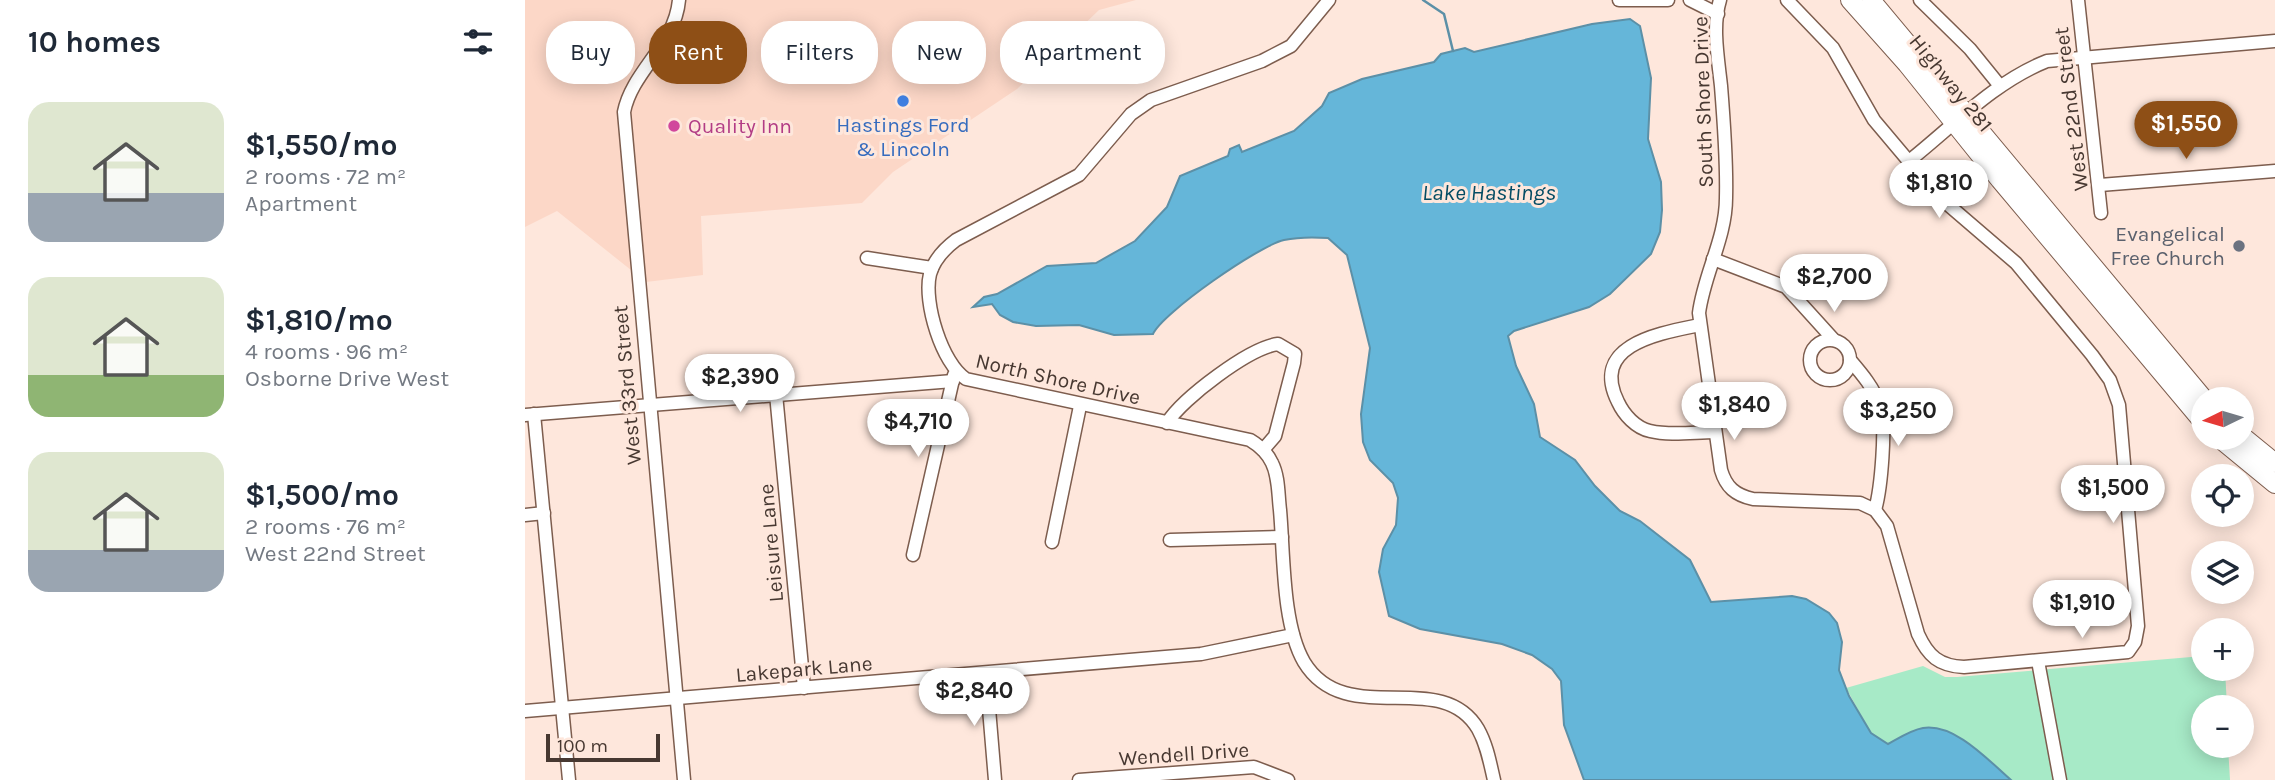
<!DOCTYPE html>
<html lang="en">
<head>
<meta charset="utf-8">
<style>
	:root { --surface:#fff; --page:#f2f2f3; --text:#1f2937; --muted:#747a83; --accent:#8e4f16 }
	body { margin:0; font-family:Karla,sans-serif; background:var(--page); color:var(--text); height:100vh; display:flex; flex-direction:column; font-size:26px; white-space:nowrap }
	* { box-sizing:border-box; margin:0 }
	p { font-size:23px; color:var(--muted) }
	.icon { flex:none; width:38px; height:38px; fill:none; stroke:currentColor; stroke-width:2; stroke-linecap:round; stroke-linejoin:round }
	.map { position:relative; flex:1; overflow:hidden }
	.details { display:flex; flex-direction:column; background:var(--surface); width:525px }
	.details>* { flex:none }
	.banner { position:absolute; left:21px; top:21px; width:665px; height:63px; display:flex; gap:14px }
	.needle { width:46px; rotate:265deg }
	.buttons { position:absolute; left:1666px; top:387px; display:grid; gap:14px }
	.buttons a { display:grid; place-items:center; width:63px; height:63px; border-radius:50%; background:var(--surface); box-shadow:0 4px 18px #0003; font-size:35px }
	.scale { position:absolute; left:21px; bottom:18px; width:114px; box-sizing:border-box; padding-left:7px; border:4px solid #473831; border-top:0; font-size:19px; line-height:24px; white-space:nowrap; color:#473831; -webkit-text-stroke:5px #fee7dc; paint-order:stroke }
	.price { position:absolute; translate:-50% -60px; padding:0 16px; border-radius:24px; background:#fff; color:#222; font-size:23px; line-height:46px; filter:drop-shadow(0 2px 4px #0008) }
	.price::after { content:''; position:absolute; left:50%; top:42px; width:21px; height:16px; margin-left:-10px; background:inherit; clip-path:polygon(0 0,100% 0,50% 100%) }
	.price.current { background:var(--accent); color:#fff }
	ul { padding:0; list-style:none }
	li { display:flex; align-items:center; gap:21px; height:175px; padding:0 28px }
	li span { display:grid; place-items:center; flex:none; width:196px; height:140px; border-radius:21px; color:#555 }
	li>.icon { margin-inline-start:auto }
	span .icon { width:84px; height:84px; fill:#fffc; stroke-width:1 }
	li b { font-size:30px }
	h2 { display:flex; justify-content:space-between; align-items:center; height:84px; padding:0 28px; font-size:30px }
	.tag { padding:0 24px; border-radius:28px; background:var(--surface); box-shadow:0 4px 18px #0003; font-size:24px; line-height:63px }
	.tag.current { background:var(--accent); color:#fff }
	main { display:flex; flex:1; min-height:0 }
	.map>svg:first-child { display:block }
	.built { fill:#fcd7c7 }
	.green { fill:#a7eac7 }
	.water { fill:#65b6d9; stroke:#5c90a7; stroke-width:2 }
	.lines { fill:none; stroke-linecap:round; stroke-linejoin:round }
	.stream { stroke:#5c90a7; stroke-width:2.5 }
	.minor-casing { stroke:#7d5d4e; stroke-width:15 }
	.highway-casing { stroke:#7d5d4e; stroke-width:20 }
	.minor { stroke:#fff; stroke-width:12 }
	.highway { stroke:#fff; stroke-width:18 }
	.shop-dot { fill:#3f7fe0; stroke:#fee7dc; stroke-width:2.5 }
	.hotel-dot { fill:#d1479c; stroke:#fee7dc; stroke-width:2.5 }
	.worship-dot { fill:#6b7280; stroke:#fee7dc; stroke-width:2.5 }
	.labels { text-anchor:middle; stroke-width:6; stroke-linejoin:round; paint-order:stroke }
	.street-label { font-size:21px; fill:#473831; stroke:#fee7dc }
	.shop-label { font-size:21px; fill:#366cbe; stroke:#fee7dc }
	.hotel-label { font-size:21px; fill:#b23c85; stroke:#fee7dc; text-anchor:start }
	.worship-label { font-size:21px; fill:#5b616d; stroke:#fee7dc; text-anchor:end }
	.water-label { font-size:23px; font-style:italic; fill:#044c64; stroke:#fee7dc }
</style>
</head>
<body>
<main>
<section class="details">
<h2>10 homes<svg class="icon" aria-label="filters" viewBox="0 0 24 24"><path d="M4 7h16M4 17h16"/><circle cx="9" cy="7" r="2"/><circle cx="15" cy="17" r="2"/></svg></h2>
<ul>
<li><span style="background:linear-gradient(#dfe7d0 65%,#9aa5b1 0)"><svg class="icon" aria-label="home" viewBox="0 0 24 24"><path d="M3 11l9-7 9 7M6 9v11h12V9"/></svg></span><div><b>$1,550/mo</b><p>2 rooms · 72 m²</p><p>Apartment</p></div></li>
<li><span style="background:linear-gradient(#dfe7d0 70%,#8fb573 0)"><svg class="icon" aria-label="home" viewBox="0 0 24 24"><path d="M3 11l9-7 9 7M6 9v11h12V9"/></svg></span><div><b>$1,810/mo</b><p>4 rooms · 96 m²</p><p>Osborne Drive West</p></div></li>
<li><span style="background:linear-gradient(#dfe7d0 70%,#9aa5b1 0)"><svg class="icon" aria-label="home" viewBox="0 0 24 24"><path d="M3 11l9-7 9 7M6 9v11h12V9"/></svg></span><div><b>$1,500/mo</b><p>2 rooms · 76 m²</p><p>West 22nd Street</p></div></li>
</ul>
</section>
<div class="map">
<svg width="1750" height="780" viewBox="0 0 1750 780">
	<rect width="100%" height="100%" fill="#fee7dc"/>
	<path class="built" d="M0 0H611L574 10 492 89 368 172 337 203 176 216 178 275 121 282 32 211 0 227Z"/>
	<path class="green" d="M1678 656V668L1700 669 1702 707H1678V746H1703L1705 780H1486C1466 763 1425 724 1398 728 1386 730 1374 738 1363 744L1346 733 1321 688 1398 666 1420 677H1432Z"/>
	<path class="water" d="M1105 19 1115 26 1126 78 1123 139 1136 182 1137 210 1135 232 1126 254 1085 294 1064 307 989 331 983 336 991 366 1009 404 1015 437 1050 460 1070 486 1095 511 1115 521 1165 560 1186 602 1267 596 1281 599 1304 613 1312 623 1317 642 1314 670 1324 696 1346 733 1363 744C1374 738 1386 730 1398 728 1430 723 1464 761 1486 780H1059L1039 725 1036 681 1027 669 1007 655 977 644 895 629 864 616 854 572 858 549 871 525 873 498 868 483 845 460 838 442 836 414 845 348 822 255 803 238C789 237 773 237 759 240 735 245 637 313 628 334L589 335 554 325 511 326 488 322 475 315 467 304 448 307 459 297 472 294 522 266 571 263 610 241 642 207 655 176 703 156 705 149 714 145 717 152 769 131 797 106 804 93 837 79 909 62 916 54 940 48 949 52 1067 24Z"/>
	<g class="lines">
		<path class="stream" d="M898 0 919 14 928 51"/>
		<g class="minor-casing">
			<g id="minor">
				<path d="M154 0C150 45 107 71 99 112L159 780"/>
				<path d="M804 0 766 46 737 61 626 100 606 114 554 175 431 240C419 249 409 260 405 274 398 302 417 364 441 379L725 440C735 446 742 452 747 463 754 477 753 494 755 510 759 554 757 624 779 662 821 731 916 666 953 729 962 745 965 763 969 780"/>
				<path d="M1094 0H1143"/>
				<path d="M1165 0 1193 14"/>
				<path d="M1195 0C1187 26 1193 58 1196 86 1199 123 1202 161 1201 198 1201 238 1179 274 1174 313L1196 470C1201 487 1210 495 1228 499L1335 503 1350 510 1362 526 1393 634C1403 656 1414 666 1439 667L1603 652 1610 642 1613 626 1594 405 1585 380 1567 355 1491 263 1413 196 1349 120 1308 48 1262 0"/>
				<path d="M1395 0 1445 49 1475 86"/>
				<path d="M1553 0 1576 213"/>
				<path d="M1384 161C1428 126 1469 82 1522 61L1750 41"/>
				<path d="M1575 185 1750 171"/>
				<path d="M342 258 407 268"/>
				<path d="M1188 259 1261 287 1309 340"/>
				<path d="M1175 325C1136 333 1064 344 1093 402 1099 415 1111 428 1125 431 1145 436 1170 432 1190 432"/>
				<circle cx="1305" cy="360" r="20"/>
				<path d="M1325 360C1337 374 1349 388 1355 406 1362 425 1356 489 1350 510"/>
				<path d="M251 394 279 688"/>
				<path d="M9 414 44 780"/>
				<path d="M0 415 428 381"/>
				<path d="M642 423C658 398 724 348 753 344L770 354 769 363 750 436 738 450"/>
				<path d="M0 515 19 513"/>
				<path d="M645 540 757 537"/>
				<path d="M527 542 555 406"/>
				<path d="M388 555 429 375"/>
				<path d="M1513 661 1535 780"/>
				<path d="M461 673 470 780"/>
				<path d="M0 711 676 654 768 635"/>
				<path d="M554 780 729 767 763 780"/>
			</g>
		</g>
		<g class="highway-casing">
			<g id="highway">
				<path d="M1325 0 1382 64 1475 180 1678 422"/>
				<path d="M1346 0 1679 399"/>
				<path d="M1717 436 1750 463"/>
				<path d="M1694 438 1750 484"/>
			</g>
		</g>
		<use href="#minor" class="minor"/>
		<use href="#highway" class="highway"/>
	</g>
	<circle class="shop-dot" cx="378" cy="101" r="7"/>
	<circle class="hotel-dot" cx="149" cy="126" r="7"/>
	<circle class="worship-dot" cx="1714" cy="246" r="7"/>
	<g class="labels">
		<g class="street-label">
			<text transform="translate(1426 83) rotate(51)" y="7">Highway 281</text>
			<text transform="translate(1178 102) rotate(-92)" y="7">South Shore Drive</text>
			<text transform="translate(1546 109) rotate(-97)" y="7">West 22nd Street</text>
			<text transform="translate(533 379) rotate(13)" y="7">North Shore Drive</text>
			<text transform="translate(102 385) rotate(-95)" y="7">West 33rd Street</text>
			<text transform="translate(246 543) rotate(-95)" y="7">Leisure Lane</text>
			<text transform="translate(279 669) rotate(-5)" y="7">Lakepark Lane</text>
			<text transform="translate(659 754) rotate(-4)" y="7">Wendell Drive</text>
		</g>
		<g class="shop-label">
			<text x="378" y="132">Hastings Ford<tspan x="378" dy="24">&amp; Lincoln</tspan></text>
		</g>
		<g class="hotel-label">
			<text x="163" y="133">Quality Inn</text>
		</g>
		<g class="worship-label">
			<text x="1700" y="241">Evangelical<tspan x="1700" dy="24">Free Church</tspan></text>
		</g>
		<g class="water-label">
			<text x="964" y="200">Lake Hastings</text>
		</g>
	</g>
</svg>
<div class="buttons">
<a><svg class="needle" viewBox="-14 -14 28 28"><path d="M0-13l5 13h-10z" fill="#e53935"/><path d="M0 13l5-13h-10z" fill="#747a83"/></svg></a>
<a><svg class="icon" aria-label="locate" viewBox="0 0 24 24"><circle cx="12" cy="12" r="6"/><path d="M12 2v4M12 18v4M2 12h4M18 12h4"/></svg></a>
<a><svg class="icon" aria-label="layers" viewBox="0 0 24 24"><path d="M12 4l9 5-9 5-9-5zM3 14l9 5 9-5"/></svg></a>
<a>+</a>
<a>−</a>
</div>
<div class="scale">100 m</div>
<b class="price current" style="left:1661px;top:161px">$1,550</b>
<b class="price" style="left:1414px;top:220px">$1,810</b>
<b class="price" style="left:1309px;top:314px">$2,700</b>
<b class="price" style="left:215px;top:414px">$2,390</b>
<b class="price" style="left:1209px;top:442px">$1,840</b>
<b class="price" style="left:1373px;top:448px">$3,250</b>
<b class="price" style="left:393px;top:459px">$4,710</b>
<b class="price" style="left:1588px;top:525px">$1,500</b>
<b class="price" style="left:1557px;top:640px">$1,910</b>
<b class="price" style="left:449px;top:728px">$2,840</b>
<div class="banner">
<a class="tag">Buy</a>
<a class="tag current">Rent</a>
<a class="tag">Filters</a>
<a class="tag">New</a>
<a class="tag">Apartment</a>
</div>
</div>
</main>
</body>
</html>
